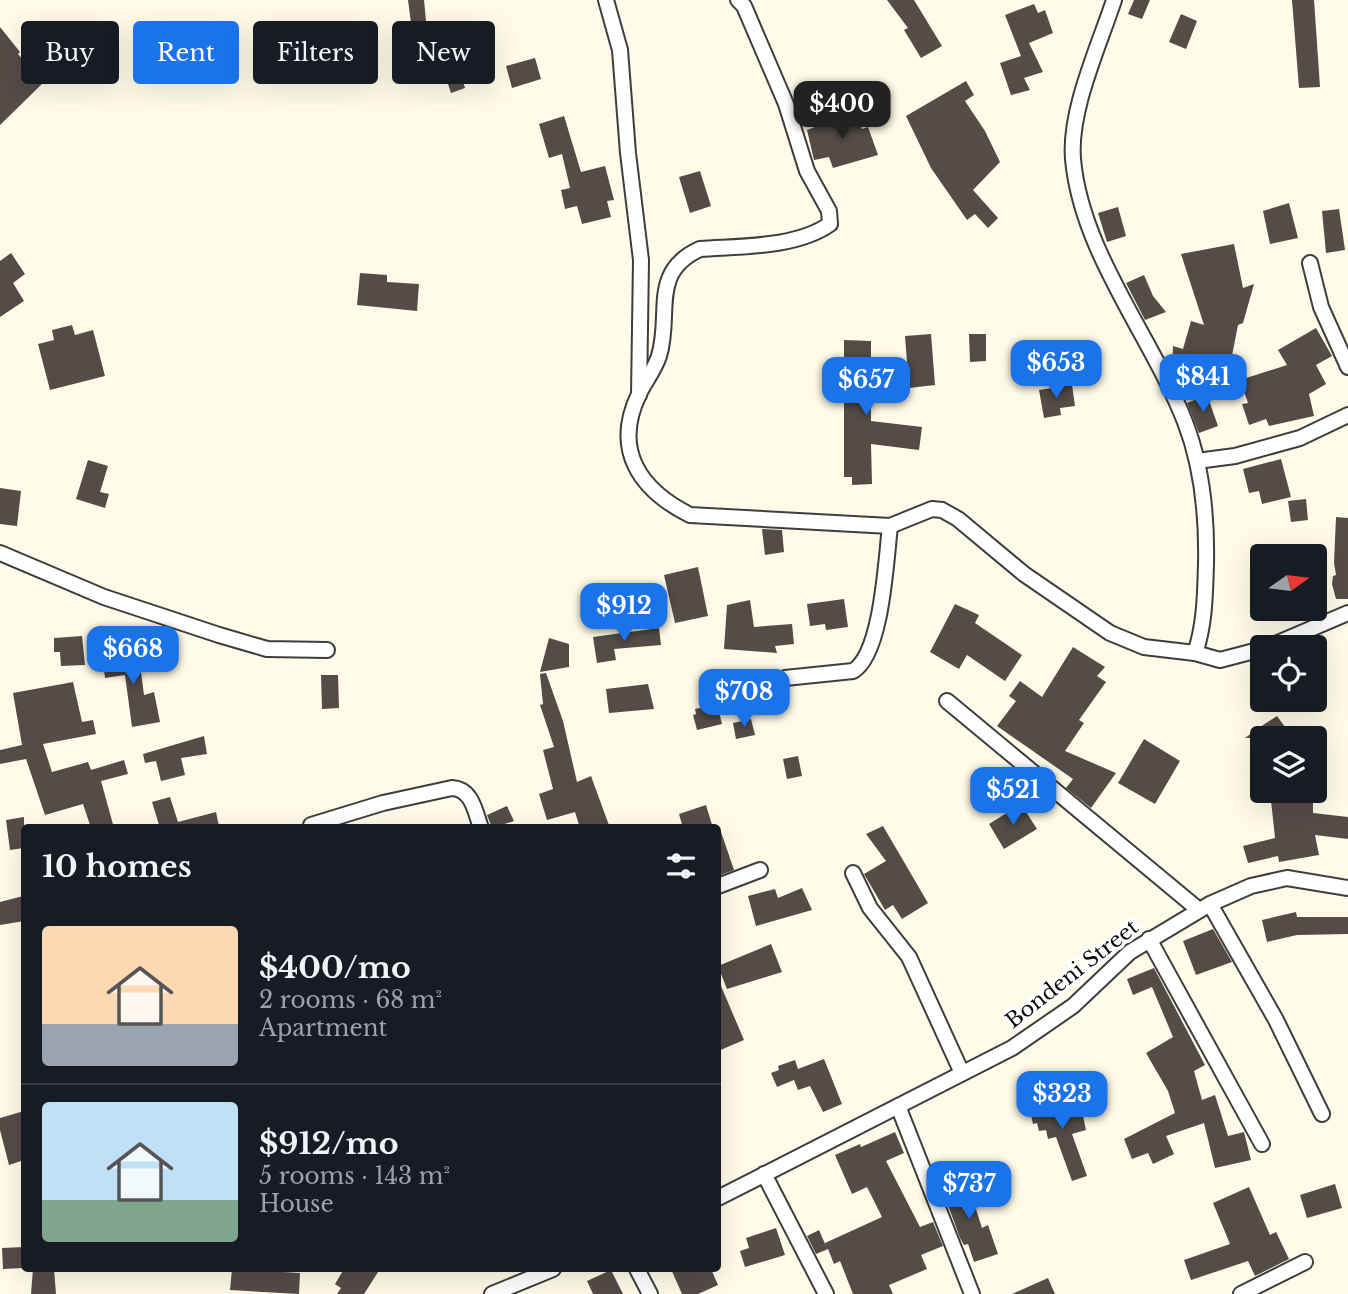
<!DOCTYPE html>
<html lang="en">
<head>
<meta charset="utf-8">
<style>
	:root { --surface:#171b24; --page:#20242c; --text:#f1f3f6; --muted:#9ea1a6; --line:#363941; --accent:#1a73e8 }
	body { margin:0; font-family:"Libre Baskerville",serif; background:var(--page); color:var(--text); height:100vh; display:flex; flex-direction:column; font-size:26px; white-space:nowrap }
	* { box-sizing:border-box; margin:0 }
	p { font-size:23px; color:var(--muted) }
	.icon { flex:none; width:38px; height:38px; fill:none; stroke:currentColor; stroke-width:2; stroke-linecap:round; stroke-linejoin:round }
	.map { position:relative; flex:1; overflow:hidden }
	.sheet { position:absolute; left:21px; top:824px; width:700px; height:448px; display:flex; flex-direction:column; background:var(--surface); border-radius:7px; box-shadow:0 7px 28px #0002 }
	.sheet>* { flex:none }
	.top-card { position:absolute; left:21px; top:21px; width:700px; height:63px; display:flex; gap:14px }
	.needle { width:46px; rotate:76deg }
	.controls { position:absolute; left:1250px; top:544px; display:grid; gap:14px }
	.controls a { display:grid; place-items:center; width:77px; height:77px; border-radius:7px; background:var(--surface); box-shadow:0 7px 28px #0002; font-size:35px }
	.price { position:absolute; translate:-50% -60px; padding:0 16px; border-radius:14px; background:var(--accent); color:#fff; font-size:23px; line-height:46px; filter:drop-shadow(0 2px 4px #0008) }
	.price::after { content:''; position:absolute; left:50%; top:42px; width:21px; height:16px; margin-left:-10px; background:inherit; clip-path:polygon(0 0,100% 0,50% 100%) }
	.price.selected { background:#222; color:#fff }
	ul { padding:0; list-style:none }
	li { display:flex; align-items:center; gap:21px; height:175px; padding:0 21px }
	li+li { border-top:2px solid var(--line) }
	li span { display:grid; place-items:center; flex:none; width:196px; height:140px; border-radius:7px; color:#555 }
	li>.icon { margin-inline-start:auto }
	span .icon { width:84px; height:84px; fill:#fffc; stroke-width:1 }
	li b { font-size:30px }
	h2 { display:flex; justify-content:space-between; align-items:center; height:84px; padding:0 21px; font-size:30px }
	.tag { padding:0 24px; border-radius:7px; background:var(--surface); box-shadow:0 7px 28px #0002; font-size:24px; line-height:63px }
	.tag.selected { background:var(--accent); color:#fff }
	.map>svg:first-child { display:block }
	.building { fill:#544c47 }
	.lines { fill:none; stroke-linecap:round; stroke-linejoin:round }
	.minor-casing { stroke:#3e3e3e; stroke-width:18 }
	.minor { stroke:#fff; stroke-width:14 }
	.labels { text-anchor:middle; stroke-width:7; stroke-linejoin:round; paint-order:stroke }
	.street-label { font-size:21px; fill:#0b0b0b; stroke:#fff }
</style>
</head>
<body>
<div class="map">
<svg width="1348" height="1294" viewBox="0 0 1348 1294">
	<rect width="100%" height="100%" fill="#fffbe8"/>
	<g class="building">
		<path d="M408 0H424L426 21 411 23Z"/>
		<path d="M887 0H914L942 46 921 58 904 30 908 28Z"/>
		<path d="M1134 0H1150L1142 19 1128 14Z"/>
		<path d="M1292 0H1314L1320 87 1299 88Z"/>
		<path d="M1034 4 1038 13 1045 10 1053 33 1029 43 1043 72 1024 78 1030 90 1011 95 1000 63 1021 56 1005 15Z"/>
		<path d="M1181 14 1197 21 1186 49 1169 42Z"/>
		<path d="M0 27 20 52 18 54 43 83 0 125Z"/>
		<path d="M535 58 541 79 512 88 506 66Z"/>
		<path d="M459 70 465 88 451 93 445 75Z"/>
		<path d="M966 81 974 95 965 101 985 131 1000 162 973 190 998 218 988 228 975 214 967 220 931 168 906 116Z"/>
		<path d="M856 112 862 129 868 127 878 155 833 168 829 157 814 160 807 130Z"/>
		<path d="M564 116 581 172 605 166 614 200 607 201 611 217 582 224 577 206 565 209 561 190 570 188 562 154 549 158 539 124Z"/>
		<path d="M700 171 711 206 690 213 679 177Z"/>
		<path d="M1289 203 1298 238 1270 244 1263 211Z"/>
		<path d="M1118 207 1126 236 1107 242 1098 213Z"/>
		<path d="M1339 209 1345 250 1326 253 1322 211Z"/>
		<path d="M1234 244 1243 288 1254 284 1243 323 1238 325 1229 371 1193 360 1203 386 1172 370 1173 346 1183 349 1191 321 1204 325 1181 254Z"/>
		<path d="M11 253 25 274 13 283 24 301 0 317V261Z"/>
		<path d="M360 273 387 275V282L419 284 417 311 357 305Z"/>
		<path d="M1144 275 1153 296 1166 312 1145 320 1126 283Z"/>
		<path d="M72 325 75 335 93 330 105 376 50 390 38 344 54 340 52 330Z"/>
		<path d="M1316 328 1332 356 1316 365 1326 384 1309 394 1314 416 1269 426 1266 419 1249 425 1242 404 1248 403 1240 380 1287 365 1278 350Z"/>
		<path d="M931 334 935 385 909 388 905 336Z"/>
		<path d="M969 334H986V361L970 362Z"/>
		<path d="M844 340 871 341V421L922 427 919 450 871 444 872 484 852 485V477H844Z"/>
		<path d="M1072 385 1075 406 1060 408 1061 415 1044 418 1039 390Z"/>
		<path d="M1207 395 1218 426 1199 433 1187 403Z"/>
		<path d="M1281 459 1291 497 1262 504 1259 491 1249 493 1243 469Z"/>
		<path d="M88 460 108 466 100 492 109 494 105 508 76 499Z"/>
		<path d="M0 488 21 491 17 526 0 524Z"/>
		<path d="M1306 499 1308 520 1291 522 1288 501Z"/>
		<path d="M1336 517 1348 518V599H1336L1332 584 1333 576 1336 575 1334 563Z"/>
		<path d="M762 529 782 530 784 552 765 555Z"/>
		<path d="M698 567 708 616 675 623 664 575Z"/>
		<path d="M844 599 848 627 826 630 825 624 810 626 807 604Z"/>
		<path d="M750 600 754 627 792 624 794 644 775 646 777 653 724 649 727 605Z"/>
		<path d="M955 604 979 615 975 623 1022 655 1005 681 967 655 959 669 930 652Z"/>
		<path d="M659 628 661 645 614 649 616 660 597 663 593 637Z"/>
		<path d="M82 636 85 665 61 666 60 652H54V638Z"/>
		<path d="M549 638 569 644V667L540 672Z"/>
		<path d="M1073 647 1105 667 1097 676 1106 682 1079 720 1084 723 1065 751 1116 773 1091 808 1066 788 1073 779 997 726 1016 701 1009 696 1020 681 1042 697Z"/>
		<path d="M138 650 144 695 154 692 160 722 132 727 125 675 105 678 102 655Z"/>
		<path d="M546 673 563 721 577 782 591 776 610 828H580L575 812 547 820 539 794 553 789 543 750 554 747 540 705 543 704 540 674Z"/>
		<path d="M321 675H338L339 708 322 709Z"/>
		<path d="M73 682 82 722 93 720 96 734 43 744 52 772 88 762 91 770 124 760 128 774 101 781 114 828H91L83 804 45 815 26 759 0 764V750L22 745 13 693Z"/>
		<path d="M648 684 654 709 609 713 606 689Z"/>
		<path d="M717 704 722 724 697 730 693 715 696 714 695 709Z"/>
		<path d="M1277 716 1293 738H1245L1266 723Z"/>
		<path d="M751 719 755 735 736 739 733 723Z"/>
		<path d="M204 736 207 754 181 758 185 775 161 781 156 761 145 763 143 754Z"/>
		<path d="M1144 739 1180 761 1155 804 1118 783Z"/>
		<path d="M798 756 802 776 787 779 783 759Z"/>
		<path d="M1270 791H1313V813L1348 817V839L1315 835 1319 855 1279 862 1278 856 1248 863 1243 846 1275 838Z"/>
		<path d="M170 797 178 822 216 812 219 826 160 828 152 802Z"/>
		<path d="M1021 804 1037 829 1004 849 989 824Z"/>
		<path d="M706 805 713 828H683L679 814Z"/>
		<path d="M507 806 514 821 492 828 487 815Z"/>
		<path d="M24 817V848L10 850 6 820Z"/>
		<path d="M883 826 928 903 902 919 893 905 885 910 864 874 886 861 866 834Z"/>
		<path d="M718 829H720L734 870 718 876Z"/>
		<path d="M802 888 812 910 756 926 748 896 775 889 778 898Z"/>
		<path d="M23 896 24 921 0 925V902Z"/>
		<path d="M1296 912 1297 917H1348V934L1297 935 1267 942 1262 920Z"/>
		<path d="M1213 929 1232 962 1196 975 1183 941Z"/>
		<path d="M771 944 782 972 727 989 718 966Z"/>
		<path d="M1154 968 1205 1065 1194 1071 1202 1100 1215 1095 1228 1136 1244 1132 1251 1160 1215 1168 1204 1123 1166 1136 1174 1154 1153 1164 1148 1153 1132 1159 1124 1139 1175 1113 1168 1091 1146 1053 1173 1037 1152 987 1133 995 1127 979Z"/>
		<path d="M718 979 744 1040 718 1051Z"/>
		<path d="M824 1059 842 1104 823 1112 810 1086 798 1090 794 1080 777 1087 771 1073 779 1070 778 1066 795 1060 798 1069Z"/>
		<path d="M1068 1098 1071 1114 1082 1111 1086 1130 1072 1134 1087 1176 1072 1181 1056 1137 1048 1139 1046 1130 1039 1131 1037 1123 1033 1124 1029 1106Z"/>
		<path d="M24 1111V1160L9 1165 0 1130V1118Z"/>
		<path d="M895 1132 904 1153 886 1161 920 1227 933 1222 943 1246 921 1255 927 1269 889 1285 893 1294H853L840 1261 834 1264 828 1249 816 1254 807 1236 819 1230 826 1246 825 1243 882 1217 867 1187 852 1194 835 1155 860 1144 861 1147Z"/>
		<path d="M966 1178 982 1228 988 1225 998 1254 974 1262 968 1244 964 1245 960 1238 941 1186Z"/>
		<path d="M1335 1184 1342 1208 1307 1218 1300 1195Z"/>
		<path d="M1249 1187 1270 1235 1276 1232 1289 1259 1255 1276 1248 1261 1191 1280 1184 1260 1230 1244 1213 1203Z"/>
		<path d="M776 1228 785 1255 745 1267 740 1251 749 1248 746 1238Z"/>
		<path d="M24 1247V1268L3 1269 2 1248Z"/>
		<path d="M33 1269H54L56 1294H31Z"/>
		<path d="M232 1269 300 1273 299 1294 230 1290Z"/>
		<path d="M344 1269H380L364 1294H337L341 1288 335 1284Z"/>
		<path d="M671 1269H711L718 1285 698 1294H682Z"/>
		<path d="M611 1270 623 1294H593L587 1281Z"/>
		<path d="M1048 1278 1055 1294H1012Z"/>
	</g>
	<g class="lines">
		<g class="minor-casing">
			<g id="minor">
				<path d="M606 0 620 50 628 153 641 260 639 395"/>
				<path d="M738 0 744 6 786 104 807 171 829 211 830 224C796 248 740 246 700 249 649 272 672 314 659 356 654 371 645 381 639 394 612 450 640 490 690 515L890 526 932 509 942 510 958 519 1024 574 1110 633 1144 647 1195 653"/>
				<path d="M1114 0C1099 46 1069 110 1073 159 1081 252 1152 337 1185 422 1202 466 1207 517 1206 564 1205 594 1205 624 1195 653L1220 660 1262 649"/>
				<path d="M1310 263 1321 307 1348 367"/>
				<path d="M1197 461 1235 456 1300 438 1348 415"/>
				<path d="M0 553 104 597 219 635 267 649 327 650"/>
				<path d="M1266 648 1348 613"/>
				<path d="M785 678 853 671C882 654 886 560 890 526"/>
				<path d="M947 701 1199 910"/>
				<path d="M311 825 383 803 452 788C472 789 475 811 481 828"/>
				<path d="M853 873 870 908 909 957 962 1073"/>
				<path d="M718 886 760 870"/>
				<path d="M1210 904 1276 1020 1322 1114"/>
				<path d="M1149 939 1262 1144"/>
				<path d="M898 1106 972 1294"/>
				<path d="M764 1174 826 1294"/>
				<path d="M718 1198 1012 1048 1073 1006 1130 952 1210 904 1251 886 1287 878 1348 888"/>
				<path d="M637 1269 650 1294"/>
				<path d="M492 1294 553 1269"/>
				<path d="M1241 1294 1305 1262"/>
			</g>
		</g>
		<use href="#minor" class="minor"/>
	</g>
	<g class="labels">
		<g class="street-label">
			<text transform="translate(1072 974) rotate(-38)" y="7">Bondeni Street</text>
		</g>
	</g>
</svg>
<div class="controls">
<a><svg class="needle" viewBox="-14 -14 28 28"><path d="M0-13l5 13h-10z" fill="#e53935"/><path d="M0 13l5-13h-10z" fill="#9ea1a6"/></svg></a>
<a><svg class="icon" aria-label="locate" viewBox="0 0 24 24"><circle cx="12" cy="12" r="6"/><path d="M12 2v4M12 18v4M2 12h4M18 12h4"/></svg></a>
<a><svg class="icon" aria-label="layers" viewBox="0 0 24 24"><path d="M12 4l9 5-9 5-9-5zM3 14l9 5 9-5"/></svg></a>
</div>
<b class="price selected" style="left:842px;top:141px">$400</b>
<b class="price" style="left:1056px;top:400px">$653</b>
<b class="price" style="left:1203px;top:414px">$841</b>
<b class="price" style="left:866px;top:417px">$657</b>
<b class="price" style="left:624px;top:643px">$912</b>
<b class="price" style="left:133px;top:686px">$668</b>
<b class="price" style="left:744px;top:729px">$708</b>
<b class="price" style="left:1013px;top:827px">$521</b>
<b class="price" style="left:1062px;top:1131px">$323</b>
<b class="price" style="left:969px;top:1221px">$737</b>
<div class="top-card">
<a class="tag">Buy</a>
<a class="tag selected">Rent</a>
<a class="tag">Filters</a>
<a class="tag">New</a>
</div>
<section class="sheet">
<h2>10 homes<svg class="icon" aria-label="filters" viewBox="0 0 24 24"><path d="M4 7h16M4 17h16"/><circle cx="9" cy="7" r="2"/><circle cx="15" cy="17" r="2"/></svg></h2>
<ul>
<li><span style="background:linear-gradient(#ffd9b3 70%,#9aa5b1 0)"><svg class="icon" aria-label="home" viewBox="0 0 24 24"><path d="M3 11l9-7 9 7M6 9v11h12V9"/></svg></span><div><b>$400/mo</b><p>2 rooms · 68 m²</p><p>Apartment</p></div></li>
<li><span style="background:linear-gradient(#bfe0f5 70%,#7fa58c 0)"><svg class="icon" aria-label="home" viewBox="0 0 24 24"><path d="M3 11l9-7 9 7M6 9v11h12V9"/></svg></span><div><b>$912/mo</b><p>5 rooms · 143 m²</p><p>House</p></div></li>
</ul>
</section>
</div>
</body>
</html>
